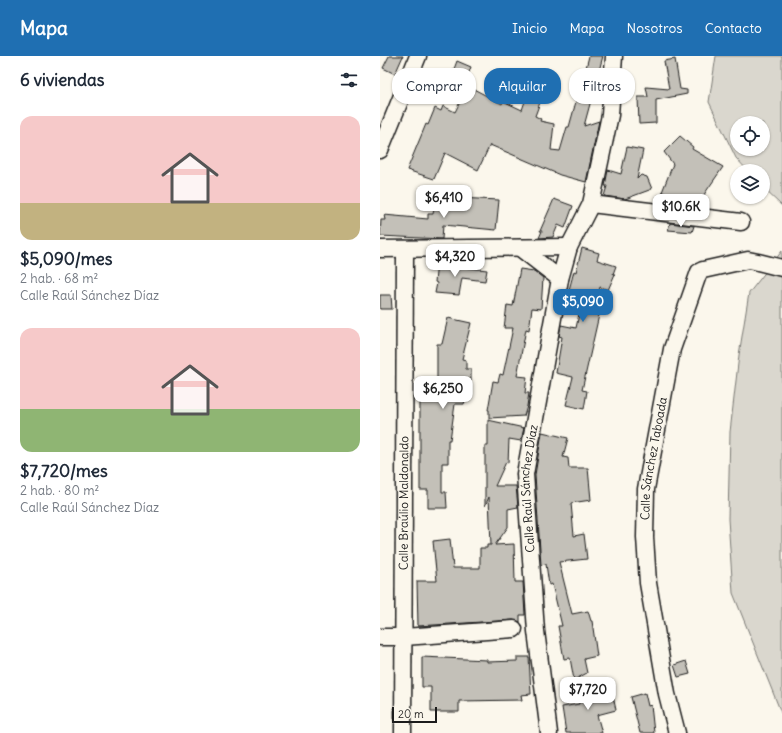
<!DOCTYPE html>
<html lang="es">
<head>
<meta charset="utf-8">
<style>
	:root { --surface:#fff; --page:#f2f2f3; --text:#1f2937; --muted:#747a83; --accent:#1f6fb2 }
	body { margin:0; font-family:Delius,sans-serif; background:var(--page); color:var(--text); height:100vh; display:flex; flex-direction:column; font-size:15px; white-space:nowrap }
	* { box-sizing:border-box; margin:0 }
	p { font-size:13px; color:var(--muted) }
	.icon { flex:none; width:22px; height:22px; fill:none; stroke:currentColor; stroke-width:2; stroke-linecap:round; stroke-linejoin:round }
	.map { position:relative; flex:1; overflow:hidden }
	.details { display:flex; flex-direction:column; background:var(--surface); width:380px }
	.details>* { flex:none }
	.banner { position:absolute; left:12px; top:12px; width:330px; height:36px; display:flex; gap:8px }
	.buttons { position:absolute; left:350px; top:60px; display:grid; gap:8px }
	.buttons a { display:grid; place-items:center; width:40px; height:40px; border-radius:50%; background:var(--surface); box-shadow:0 1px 3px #0004; font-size:20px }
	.scale { position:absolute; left:12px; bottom:10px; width:45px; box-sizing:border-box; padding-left:4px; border:2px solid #1c1c1c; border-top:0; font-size:11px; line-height:14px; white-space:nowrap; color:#1c1c1c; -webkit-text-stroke:3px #fbf7ec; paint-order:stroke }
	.price { position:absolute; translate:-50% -34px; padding:0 9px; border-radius:8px; background:#fff; color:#222; font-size:13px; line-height:26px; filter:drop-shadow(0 1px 2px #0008) }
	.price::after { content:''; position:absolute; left:50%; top:24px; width:12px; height:9px; margin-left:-6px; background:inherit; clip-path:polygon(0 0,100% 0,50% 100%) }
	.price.selected { background:var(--accent); color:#fff }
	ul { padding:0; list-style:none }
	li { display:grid; align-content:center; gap:8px; height:212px; padding:0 20px }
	li span { display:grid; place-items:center; height:124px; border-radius:12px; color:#555 }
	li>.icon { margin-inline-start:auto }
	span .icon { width:72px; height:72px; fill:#fffc; stroke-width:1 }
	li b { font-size:17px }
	h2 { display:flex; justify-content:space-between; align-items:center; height:48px; padding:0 20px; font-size:17px }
	.tag { padding:0 14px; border-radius:16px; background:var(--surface); box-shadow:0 1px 3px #0004; font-size:14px; line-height:36px }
	.tag.selected { background:var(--accent); color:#fff }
	header { display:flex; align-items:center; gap:24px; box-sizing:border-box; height:56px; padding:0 20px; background:var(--accent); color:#fff }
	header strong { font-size:19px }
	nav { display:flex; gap:22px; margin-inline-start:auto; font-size:14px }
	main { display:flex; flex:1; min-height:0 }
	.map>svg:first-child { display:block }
	.green { fill:#dad7ce; stroke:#7b7a75; fill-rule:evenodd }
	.building { fill:#c3c0b8; stroke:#1c1c1c }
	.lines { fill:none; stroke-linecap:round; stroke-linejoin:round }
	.street-casing { stroke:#1c1c1c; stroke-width:19 }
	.street { stroke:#fbf7ec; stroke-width:16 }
	.labels { text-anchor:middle; stroke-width:4; stroke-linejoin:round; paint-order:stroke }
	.street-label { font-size:12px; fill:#1c1c1c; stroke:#fbf7ec }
</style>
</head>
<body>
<header>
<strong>Mapa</strong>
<nav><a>Inicio</a><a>Mapa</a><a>Nosotros</a><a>Contacto</a></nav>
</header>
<main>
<section class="details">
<h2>6 viviendas<svg class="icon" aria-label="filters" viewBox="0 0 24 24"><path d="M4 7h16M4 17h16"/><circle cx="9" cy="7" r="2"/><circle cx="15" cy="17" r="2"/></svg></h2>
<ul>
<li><span style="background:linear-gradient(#f6c9c9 70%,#c2b280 0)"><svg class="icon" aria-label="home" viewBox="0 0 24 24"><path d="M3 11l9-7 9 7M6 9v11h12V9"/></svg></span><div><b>$5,090/mes</b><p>2 hab. · 68 m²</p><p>Calle Raúl Sánchez Díaz</p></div></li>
<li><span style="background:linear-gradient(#f6c9c9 65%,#8fb573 0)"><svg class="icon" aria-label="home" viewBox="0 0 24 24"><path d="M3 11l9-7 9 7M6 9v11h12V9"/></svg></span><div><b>$7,720/mes</b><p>2 hab. · 80 m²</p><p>Calle Raúl Sánchez Díaz</p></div></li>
</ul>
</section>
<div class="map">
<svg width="402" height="677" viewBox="0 0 402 677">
	<rect width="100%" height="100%" fill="#fbf7ec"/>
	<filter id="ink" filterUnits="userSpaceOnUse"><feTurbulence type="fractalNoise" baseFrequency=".025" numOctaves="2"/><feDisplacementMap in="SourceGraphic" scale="8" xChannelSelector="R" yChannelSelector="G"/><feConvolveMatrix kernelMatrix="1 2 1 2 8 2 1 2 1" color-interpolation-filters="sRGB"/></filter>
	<g filter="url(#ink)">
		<g class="green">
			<path d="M336 0H402V150L383 132V115H368L356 102 329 46ZM357 67H383V93H357Z"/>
			<path d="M402 195V659L353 537 348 463 350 376 359 299 369 237Z"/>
		</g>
		<g class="building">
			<path d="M9 0H23L15 18 3 12Z"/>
			<path d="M209 0H223L204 70 219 65 206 126 180 119 110 89 98 114 65 97 54 123 27 114 46 68 48 69 55 52 61 55 63 50 75 56 88 30 122 48 123 45 142 54 152 25 166 30 155 60 161 63 160 65 174 68 171 94 180 95 187 71H189L197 42H196L199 28 202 20H204Z"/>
			<path d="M295 3 300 33 307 34V38L276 44V67L259 68 258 41H268L266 31 289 33 284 5Z"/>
			<path d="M77 5 91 11 85 27 71 21Z"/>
			<path d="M300 80 313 91 312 93 343 111 325 137 320 152 282 136 293 108 284 96Z"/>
			<path d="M247 91 263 94 257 123 261 119 267 121 272 133 245 143 224 140 227 130H225L228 114 241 118Z"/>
			<path d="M56 141 119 144 116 174 63 169 62 183 0 180 1 164H5L4 159 48 163V158H53Z"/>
			<path d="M174 143 193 150 185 172 178 169 173 181 159 182 162 175H160Z"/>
			<path d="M290 167 314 170 312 176 288 174Z"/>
			<path d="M202 192 219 197 217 204 236 210 233 218H235L228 234 220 231 215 258 219 259 202 334 207 335 204 353 186 349 193 321 176 317 182 281 179 280 181 269 196 272 202 244 194 242 196 235 189 234 194 215 196 216Z"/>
			<path d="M57 207 74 208V210L107 214 105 225 82 222 79 239 55 237 57 227 55 226Z"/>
			<path d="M140 213 154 215 163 222 161 253 152 252 149 274 146 273 137 320 147 321 145 337H149L147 350 144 360 109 362V354H108L113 325 118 326 120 318 123 319 133 272H124L127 249 133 250Z"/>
			<path d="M0 239H11L12 253H0Z"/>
			<path d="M68 262 91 267 82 303 86 304V313H91V325L84 348H75L70 384H68V407H62V436H66L67 452H48V434H40V343L57 344V288H62Z"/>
			<path d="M108 364 144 372 141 385 129 383 128 407 126 406 115 430H136L138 451 128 453V471L115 489 134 488 135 526H143L145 559H140V566L133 564 38 570 37 525H57L53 485 70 483 73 512H100V492H107V489H111L109 441 105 450V390H108Z"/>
			<path d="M162 376 188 382 183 401 188 402 189 412H208L211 444 191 447 194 480 204 478 207 503 179 506 192 558 208 555 211 565H212L217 600 204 603 207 617 194 624 190 602 184 603 178 570H182L172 528 169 529 166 508 161 509 155 419Z"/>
			<path d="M42 601 107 604V606L137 605V601H149L151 638 141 639 142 644 79 645V656H51V631H42Z"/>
			<path d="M306 605 310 618 298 621 294 609Z"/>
			<path d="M231 631 236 654 217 659 222 677H186L182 651 199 648 197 637Z"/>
			<path d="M265 637 268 650 271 649 274 677H260L251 641Z"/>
		</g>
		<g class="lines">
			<g class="street-casing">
				<g id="street">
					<path d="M0 94 38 0"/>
					<path d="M211 148 361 166"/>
					<path d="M140 192 180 223"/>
					<path d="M0 193 189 191"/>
					<path d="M0 581H24L134 573"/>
					<path id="s1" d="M23 677 25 193"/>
					<path id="s2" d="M169 677 156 575 145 418 180 223 189 191 211 148 230 59 234 0"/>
					<path id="s3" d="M297 677 287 638 268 527 265 481 266 433 292 293 319 216 323 214 368 204 378 206 402 212"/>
				</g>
			</g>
			<use href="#street" class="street"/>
		</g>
	</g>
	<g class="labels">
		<g class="street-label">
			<text dy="4" stroke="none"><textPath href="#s3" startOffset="278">Calle Sánchez Taboada</textPath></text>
			<text dy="4" stroke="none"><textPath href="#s2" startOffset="246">Calle Raúl Sánchez Díaz</textPath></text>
			<text dy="4" stroke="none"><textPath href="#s1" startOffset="230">Calle Braúlio Maldonaldo</textPath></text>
		</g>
	</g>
</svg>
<div class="buttons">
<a><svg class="icon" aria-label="locate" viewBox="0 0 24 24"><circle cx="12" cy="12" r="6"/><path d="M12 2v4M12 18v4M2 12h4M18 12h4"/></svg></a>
<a><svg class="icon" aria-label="layers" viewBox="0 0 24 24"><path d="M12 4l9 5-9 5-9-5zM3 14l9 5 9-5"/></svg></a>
</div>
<div class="scale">20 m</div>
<b class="price" style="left:64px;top:163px">$6,410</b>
<b class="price" style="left:301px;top:172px">$10.6K</b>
<b class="price" style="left:75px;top:222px">$4,320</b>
<b class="price selected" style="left:203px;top:267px">$5,090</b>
<b class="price" style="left:63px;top:354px">$6,250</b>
<b class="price" style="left:208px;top:655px">$7,720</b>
<div class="banner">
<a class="tag">Comprar</a>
<a class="tag selected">Alquilar</a>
<a class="tag">Filtros</a>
</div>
</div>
</main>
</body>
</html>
